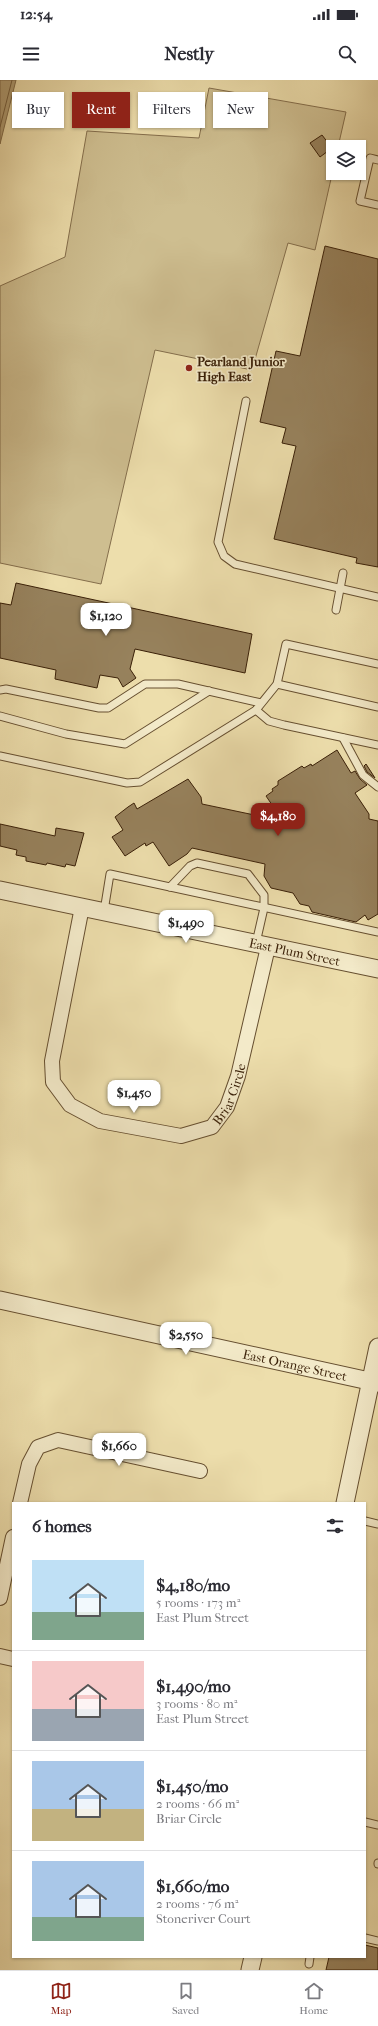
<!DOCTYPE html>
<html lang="en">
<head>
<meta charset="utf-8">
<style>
	:root { --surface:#fff; --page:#f7f7f7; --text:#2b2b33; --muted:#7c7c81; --line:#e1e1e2; --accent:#8f2418 }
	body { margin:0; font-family:"IM FELL French Canon",serif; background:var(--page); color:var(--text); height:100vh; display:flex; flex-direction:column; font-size:15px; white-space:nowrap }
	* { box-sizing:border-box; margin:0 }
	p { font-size:13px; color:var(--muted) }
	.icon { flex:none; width:22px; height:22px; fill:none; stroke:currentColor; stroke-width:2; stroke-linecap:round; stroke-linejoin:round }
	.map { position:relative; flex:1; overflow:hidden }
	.side { position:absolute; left:12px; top:1422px; width:354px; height:456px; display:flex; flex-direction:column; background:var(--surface); border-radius:0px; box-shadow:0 1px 3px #0004 }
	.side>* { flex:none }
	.guide { position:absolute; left:12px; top:12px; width:354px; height:36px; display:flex; gap:8px }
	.controls { position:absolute; left:326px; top:60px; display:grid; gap:8px }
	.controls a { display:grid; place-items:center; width:40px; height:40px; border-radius:0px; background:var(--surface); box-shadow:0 1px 3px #0004; font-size:20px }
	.price { position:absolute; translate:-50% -34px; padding:0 9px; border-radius:8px; background:#fff; color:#222; font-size:13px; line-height:26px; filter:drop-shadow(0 1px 2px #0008) }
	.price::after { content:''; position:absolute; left:50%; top:24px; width:12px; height:9px; margin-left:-6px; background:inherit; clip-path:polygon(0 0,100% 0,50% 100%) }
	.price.selected { background:var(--accent); color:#fff }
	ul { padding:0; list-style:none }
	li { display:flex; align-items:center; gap:12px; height:100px; padding:0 20px }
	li+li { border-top:1px solid var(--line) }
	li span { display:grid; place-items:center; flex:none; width:112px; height:80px; border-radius:0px; color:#555 }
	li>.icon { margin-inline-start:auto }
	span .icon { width:48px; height:48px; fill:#fffc; stroke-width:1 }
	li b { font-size:17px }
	h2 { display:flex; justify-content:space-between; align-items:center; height:48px; padding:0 20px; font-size:17px }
	.tag { padding:0 14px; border-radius:0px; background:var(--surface); box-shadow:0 1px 3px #0004; font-size:14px; line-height:36px }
	.tag.selected { background:var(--accent); color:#fff }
	.status { display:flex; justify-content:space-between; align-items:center; height:28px; padding:0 20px; background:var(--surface); direction:ltr }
	.status svg { height:11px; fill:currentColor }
	header { display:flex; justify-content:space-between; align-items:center; height:52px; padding:0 20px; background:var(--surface); font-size:18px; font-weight:700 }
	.tabs { display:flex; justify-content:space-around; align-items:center; height:56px; border-top:1px solid var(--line); background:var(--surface); font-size:11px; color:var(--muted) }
	.tabs a { display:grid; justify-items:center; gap:2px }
	.tabs .selected { color:var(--accent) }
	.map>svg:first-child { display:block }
	.green { fill:#cebe90; stroke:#846e4c }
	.water { fill:#b09d74; stroke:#806b48 }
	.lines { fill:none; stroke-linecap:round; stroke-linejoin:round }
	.shore { stroke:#745e3e; stroke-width:1 }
	.building { fill:#97825d; stroke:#391f07 }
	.service-casing { stroke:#664f30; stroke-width:9 }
	.minor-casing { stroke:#664f30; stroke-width:16 }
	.tertiary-casing { stroke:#664f30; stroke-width:19 }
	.service { stroke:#f3eac9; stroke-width:7 }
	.minor { stroke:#f3eac9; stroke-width:14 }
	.tertiary { stroke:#f3eac9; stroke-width:17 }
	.poi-dot { fill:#8f2418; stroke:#f3eac9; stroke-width:1.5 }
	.labels { text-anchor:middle; stroke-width:3.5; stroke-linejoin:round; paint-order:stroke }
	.poi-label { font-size:13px; font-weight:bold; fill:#391f07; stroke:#f3eac9; text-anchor:start }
	.street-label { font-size:13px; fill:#391f07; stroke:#f3eac9 }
</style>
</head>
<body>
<div class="status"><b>12:54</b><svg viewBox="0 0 49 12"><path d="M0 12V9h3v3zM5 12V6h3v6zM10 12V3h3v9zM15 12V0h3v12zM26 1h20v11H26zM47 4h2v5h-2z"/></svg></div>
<header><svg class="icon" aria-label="menu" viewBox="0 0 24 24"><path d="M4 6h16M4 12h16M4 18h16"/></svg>Nestly<svg class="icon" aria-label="search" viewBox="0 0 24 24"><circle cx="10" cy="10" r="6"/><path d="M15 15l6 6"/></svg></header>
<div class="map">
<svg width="378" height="1890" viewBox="0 0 378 1890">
	<rect width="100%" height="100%" fill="#eddeac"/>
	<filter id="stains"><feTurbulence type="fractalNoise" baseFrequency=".005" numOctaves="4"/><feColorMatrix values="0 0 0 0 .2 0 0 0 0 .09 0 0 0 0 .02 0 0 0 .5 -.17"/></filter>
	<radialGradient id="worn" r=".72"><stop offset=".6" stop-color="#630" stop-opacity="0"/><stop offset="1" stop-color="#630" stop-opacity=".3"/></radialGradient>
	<path class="green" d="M209 8 346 32 338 67H333V90L315 170 288 163 252 290 155 270 101 504 0 483V206L65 177 87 51 199 58Z"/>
	<path class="water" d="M0 0H16L0 64Z"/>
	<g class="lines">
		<path class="shore" d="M0 47 12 0"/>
	</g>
	<g class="building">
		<path d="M322 55 332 68 320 77 310 63Z"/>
		<path d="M325 166 378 179V487L356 483 357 478 274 459 296 366 282 363 286 348 260 342 276 271 300 276Z"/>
		<path d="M16 503 252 554 245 593 135 569 130 589 136 598 123 607 118 598 100 595 97 608 55 599 56 590 0 578V523L11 525Z"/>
		<path d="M337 670 351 693 355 691 360 699 367 705 355 713 369 734V739L378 741V834L368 840 365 835 356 842 312 832 309 826 300 824 293 813 271 808 264 796 265 784 192 768 187 774 169 786 153 762 146 766 145 763 125 776 112 757 123 750 115 737 128 727 134 723 137 729 188 699 201 717 202 724 283 741 266 716 273 711 272 709 278 705V701L302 686 304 688 311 684 312 686Z"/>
		<path d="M366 684 375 698 367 692 364 686Z"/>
		<path d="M0 744 55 756 56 748 84 753 75 786 66 784 65 787 47 783 46 785 26 781V777L16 775 17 770 0 766Z"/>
		<path d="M365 1865 378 1868V1890H326L329 1877H365Z"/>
	</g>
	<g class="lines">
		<g class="service-casing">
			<g id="service">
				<path d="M378 80 370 78 360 121 378 125"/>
				<path d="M246 321 218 462 224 476 235 484 378 517"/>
				<path d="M336 530 343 493"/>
				<path d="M277 604 378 627"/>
				<path d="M0 610 6 609 99 628H108L145 604H178L261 623"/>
				<path d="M256 630 269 641 284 645 378 665"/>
				<path d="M0 636 66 654 125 664 209 611"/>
				<path d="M343 658 363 695 378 707"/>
				<path d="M0 676 127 703 140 702 256 630 277 604 286 564 378 584"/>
				<path d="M170 807 190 786 197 783 248 794 264 815V828L256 863"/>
				<path d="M104 831 110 794 378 852"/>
				<path d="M365 1441 378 1444"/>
				<path d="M365 1742 378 1745"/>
				<path d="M378 1783V1784"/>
				<path d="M365 1858 378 1861"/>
				<path d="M309 1884 310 1877"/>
			</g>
		</g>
		<g class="minor-casing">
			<g id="minor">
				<path id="s1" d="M82 827 52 981 53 1002 70 1025 100 1041 181 1056 212 1047 227 1027 238 996 268 867"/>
				<path d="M20 1423 29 1384 38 1367 58 1360 200 1391"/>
				<path d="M0 1518 13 1457"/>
				<path d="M0 1576 13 1579"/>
			</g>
		</g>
		<g class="tertiary-casing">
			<g id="tertiary">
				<path id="s2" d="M0 810 378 889"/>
				<path id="s3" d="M0 1220 378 1303"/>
				<path d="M345 1423 378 1267"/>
				<path d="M250 1890 253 1877"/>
			</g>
		</g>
		<use href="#service" class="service"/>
		<use href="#minor" class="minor"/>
		<use href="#tertiary" class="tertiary"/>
	</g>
	<circle class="poi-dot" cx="189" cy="288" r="4"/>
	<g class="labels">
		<g class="poi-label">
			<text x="197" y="286">Pearland Junior<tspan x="197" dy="15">High East</tspan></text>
		</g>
		<g class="street-label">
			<text dy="5" stroke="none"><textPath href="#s2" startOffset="301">East Plum Street</textPath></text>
			<text dy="5" stroke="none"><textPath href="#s1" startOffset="393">Briar Circle</textPath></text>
			<text dy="5" stroke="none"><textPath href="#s3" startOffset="302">East Orange Street</textPath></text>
		</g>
	</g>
	<rect width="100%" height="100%" filter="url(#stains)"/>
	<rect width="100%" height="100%" fill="url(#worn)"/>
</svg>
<div class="controls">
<a><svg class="icon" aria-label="layers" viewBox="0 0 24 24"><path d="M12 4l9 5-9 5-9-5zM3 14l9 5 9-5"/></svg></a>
</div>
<b class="price" style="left:106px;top:557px">$1,120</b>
<b class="price selected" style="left:278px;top:757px">$4,180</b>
<b class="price" style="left:186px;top:864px">$1,490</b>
<b class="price" style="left:134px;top:1034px">$1,450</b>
<b class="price" style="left:186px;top:1276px">$2,550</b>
<b class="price" style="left:119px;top:1387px">$1,660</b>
<div class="guide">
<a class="tag">Buy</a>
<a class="tag selected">Rent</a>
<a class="tag">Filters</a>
<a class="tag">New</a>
</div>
<section class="side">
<h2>6 homes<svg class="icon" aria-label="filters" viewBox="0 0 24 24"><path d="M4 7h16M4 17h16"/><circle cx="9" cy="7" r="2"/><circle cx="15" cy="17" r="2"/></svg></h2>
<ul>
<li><span style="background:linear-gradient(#bfe0f5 65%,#7fa58c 0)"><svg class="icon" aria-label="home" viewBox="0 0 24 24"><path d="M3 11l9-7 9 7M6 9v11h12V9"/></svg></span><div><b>$4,180/mo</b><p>5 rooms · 173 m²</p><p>East Plum Street</p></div></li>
<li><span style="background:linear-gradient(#f6c9c9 60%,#9aa5b1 0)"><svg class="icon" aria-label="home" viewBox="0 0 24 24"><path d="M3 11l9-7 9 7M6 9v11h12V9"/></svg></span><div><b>$1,490/mo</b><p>3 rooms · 80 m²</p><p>East Plum Street</p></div></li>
<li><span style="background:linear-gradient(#a9c7e8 60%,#c2b280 0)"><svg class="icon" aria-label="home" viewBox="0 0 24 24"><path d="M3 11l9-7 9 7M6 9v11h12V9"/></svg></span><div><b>$1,450/mo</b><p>2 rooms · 66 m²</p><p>Briar Circle</p></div></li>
<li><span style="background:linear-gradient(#a9c7e8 70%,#7fa58c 0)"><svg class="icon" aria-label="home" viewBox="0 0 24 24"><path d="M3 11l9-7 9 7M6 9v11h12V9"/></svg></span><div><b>$1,660/mo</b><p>2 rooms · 76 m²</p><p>Stoneriver Court</p></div></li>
</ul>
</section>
</div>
<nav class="tabs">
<a class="selected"><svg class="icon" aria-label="map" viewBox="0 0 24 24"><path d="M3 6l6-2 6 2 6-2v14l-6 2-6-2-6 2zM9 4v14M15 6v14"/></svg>Map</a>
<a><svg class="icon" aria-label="saved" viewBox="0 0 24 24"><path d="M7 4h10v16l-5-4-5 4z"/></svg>Saved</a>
<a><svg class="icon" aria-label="home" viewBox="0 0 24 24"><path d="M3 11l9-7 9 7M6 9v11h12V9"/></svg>Home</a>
</nav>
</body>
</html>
